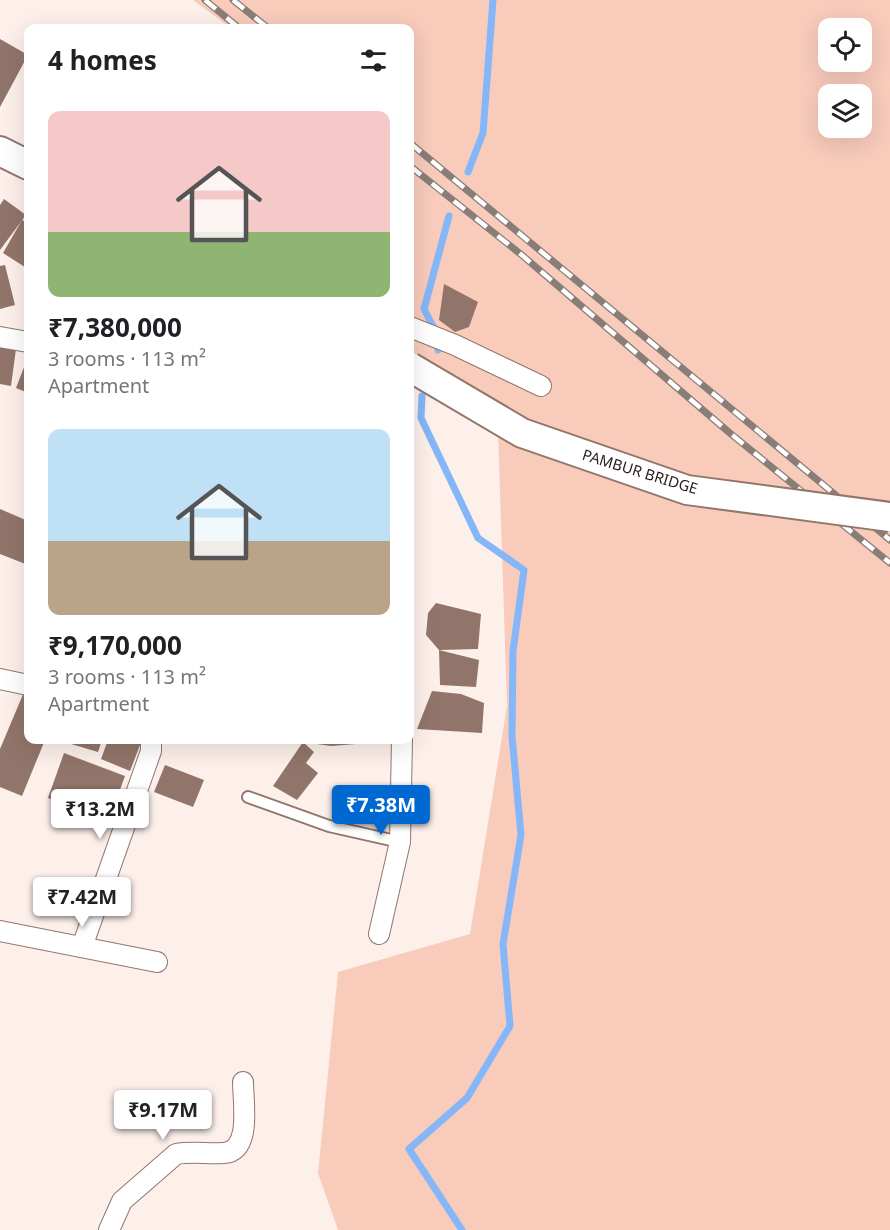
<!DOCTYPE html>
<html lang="en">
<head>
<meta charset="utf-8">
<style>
	:root { --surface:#fff; --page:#f6f6f6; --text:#202124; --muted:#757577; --accent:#0069d1 }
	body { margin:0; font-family:"Noto Sans",sans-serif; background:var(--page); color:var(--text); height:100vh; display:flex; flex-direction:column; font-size:22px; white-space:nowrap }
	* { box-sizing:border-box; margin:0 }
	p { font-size:20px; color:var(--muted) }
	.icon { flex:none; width:33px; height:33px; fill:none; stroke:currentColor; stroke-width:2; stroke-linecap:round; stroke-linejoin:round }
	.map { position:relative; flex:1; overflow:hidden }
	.panel { position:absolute; left:24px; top:24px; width:390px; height:720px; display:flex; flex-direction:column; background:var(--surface); border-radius:12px; box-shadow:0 6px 24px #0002 }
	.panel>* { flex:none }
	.controls { position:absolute; left:818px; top:18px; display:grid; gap:12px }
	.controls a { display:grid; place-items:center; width:54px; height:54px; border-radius:12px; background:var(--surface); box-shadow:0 6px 24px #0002; font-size:30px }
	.price { position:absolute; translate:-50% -51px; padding:0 14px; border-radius:6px; background:#fff; color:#222; font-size:20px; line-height:39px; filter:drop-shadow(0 2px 3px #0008) }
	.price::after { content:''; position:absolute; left:50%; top:36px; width:18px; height:14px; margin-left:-9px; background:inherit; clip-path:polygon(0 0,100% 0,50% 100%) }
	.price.active { background:var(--accent); color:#fff }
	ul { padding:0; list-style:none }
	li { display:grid; align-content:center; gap:12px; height:318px; padding:0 24px }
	li span { display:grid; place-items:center; height:186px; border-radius:12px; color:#555 }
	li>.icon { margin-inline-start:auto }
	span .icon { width:108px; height:108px; fill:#fffc; stroke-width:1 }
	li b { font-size:26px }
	h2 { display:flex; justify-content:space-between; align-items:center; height:72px; padding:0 24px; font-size:26px }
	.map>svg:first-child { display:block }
	.green { fill:#f8cbbb; fill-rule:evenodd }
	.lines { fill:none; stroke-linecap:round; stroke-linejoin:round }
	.stream { stroke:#84b6f8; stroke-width:7 }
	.building { fill:#92756a }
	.service-casing { stroke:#93766b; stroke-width:14 }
	.minor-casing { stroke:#93766b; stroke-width:22 }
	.secondary-casing { stroke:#93766b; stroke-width:32 }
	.service { stroke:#fff; stroke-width:10 }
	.minor { stroke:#fff; stroke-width:20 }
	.secondary { stroke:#fff; stroke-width:28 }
	.rail-casing { stroke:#897d78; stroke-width:7 }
	.rail { stroke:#fff; stroke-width:4.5; stroke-dasharray:14; stroke-linecap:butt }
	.secondary-bridge-casing { stroke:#93766b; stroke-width:32; stroke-linecap:butt }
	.secondary-bridge { stroke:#fff; stroke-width:28 }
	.labels { text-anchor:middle; stroke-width:5; stroke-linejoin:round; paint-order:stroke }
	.street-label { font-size:15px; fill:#2a1e1a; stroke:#fff }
</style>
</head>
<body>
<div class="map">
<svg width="890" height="1230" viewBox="0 0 890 1230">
	<rect width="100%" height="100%" fill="#fdf0eb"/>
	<path class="green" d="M193 0H890V1230H338L318 1173 338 972 470 934 507 706 498 430 410 382V28H231ZM828 28H861V62H828ZM828 94H861V128H828Z"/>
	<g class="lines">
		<g class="stream">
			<path d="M468 172 483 133 493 0"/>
			<path d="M438 350 435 330 424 309 449 216"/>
			<path d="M422 396 421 418 478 538 524 570 513 651 512 736 521 835 503 944 510 1026 467 1098 409 1149 462 1230"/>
		</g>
	</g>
	<g class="building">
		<path d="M0 39 28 55 0 107Z"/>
		<path d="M4 199 26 215 0 250V205Z"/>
		<path d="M22 220 28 223V269L3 253Z"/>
		<path d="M5 265 15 305 0 309V266Z"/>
		<path d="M444 284 478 302 469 327 455 332 439 320Z"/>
		<path d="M0 347 16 349 11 386 0 384Z"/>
		<path d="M26 362 28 363V393L16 388Z"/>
		<path d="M0 509 28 521V565L0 554Z"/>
		<path d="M436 603 481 614 478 649 439 650 426 635 428 613Z"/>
		<path d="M439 650 479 660 476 687 440 685Z"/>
		<path d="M432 691 461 694 484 703 482 733 417 729Z"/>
		<path d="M24 692 28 694V740H45L22 796 0 787V749Z"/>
		<path d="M62 740H102L98 752 61 741Z"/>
		<path d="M108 740H142L130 771 101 759Z"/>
		<path d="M303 740H356V744L331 746 303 742Z"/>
		<path d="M303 742 314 752 306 763 318 773 297 800 273 786Z"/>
		<path d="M64 753 125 776 109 820 48 798Z"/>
		<path d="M165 765 204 780 193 807 154 792Z"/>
	</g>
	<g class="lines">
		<g class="service-casing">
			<path id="service" d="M248 797 329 826 400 842"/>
		</g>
		<g class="minor-casing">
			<g id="minor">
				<path d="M410 327 455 345 541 386"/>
				<path d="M0 337 28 342"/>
				<path d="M0 679 28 685"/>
				<path d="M0 931 157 962"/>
				<path d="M379 934 400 842 402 740"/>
				<path d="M82 947 151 751V740"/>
				<path d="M109 1230 122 1201 176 1154C192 1151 207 1154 224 1153 252 1151 243 1102 243 1082"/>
			</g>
		</g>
		<g class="secondary-casing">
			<path id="secondary" d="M0 151 28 165"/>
		</g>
		<use href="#service" class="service"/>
		<use href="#minor" class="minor"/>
		<use href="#secondary" class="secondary"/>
		<g class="rail-casing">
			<g id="rail">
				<path d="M205 0 239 28"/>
				<path d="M233 0 268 28"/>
				<path d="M410 143 890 540"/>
				<path d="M410 166 523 256 731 434 890 563"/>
			</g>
		</g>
		<use href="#rail" class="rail"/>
		<g class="secondary-bridge-casing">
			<path id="secondary-bridge" d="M410 367 522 433 687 490 890 517"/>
		</g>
		<use href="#secondary-bridge" class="secondary-bridge"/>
	</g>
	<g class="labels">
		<g class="street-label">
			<text transform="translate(640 472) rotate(17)" y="5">PAMBUR BRIDGE</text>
		</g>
	</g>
</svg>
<div class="controls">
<a><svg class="icon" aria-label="locate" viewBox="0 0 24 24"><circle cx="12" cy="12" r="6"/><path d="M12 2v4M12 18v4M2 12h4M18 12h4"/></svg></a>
<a><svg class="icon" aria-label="layers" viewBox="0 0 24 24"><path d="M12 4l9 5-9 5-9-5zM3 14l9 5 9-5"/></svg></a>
</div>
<b class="price active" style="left:381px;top:836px">₹7.38M</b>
<b class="price" style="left:100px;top:840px">₹13.2M</b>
<b class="price" style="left:82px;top:928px">₹7.42M</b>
<b class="price" style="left:163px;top:1141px">₹9.17M</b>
<section class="panel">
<h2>4 homes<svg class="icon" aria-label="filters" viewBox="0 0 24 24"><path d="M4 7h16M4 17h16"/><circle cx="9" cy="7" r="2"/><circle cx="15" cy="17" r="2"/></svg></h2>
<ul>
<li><span style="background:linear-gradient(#f6c9c9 65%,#8fb573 0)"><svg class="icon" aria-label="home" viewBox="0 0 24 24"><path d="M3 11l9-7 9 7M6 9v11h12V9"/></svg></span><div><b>₹7,380,000</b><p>3 rooms · 113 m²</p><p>Apartment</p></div></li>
<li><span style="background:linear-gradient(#bfe0f5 60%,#b9a48a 0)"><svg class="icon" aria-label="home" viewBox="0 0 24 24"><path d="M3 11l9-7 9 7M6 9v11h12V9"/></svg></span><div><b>₹9,170,000</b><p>3 rooms · 113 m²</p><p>Apartment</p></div></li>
</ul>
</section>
</div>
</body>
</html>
